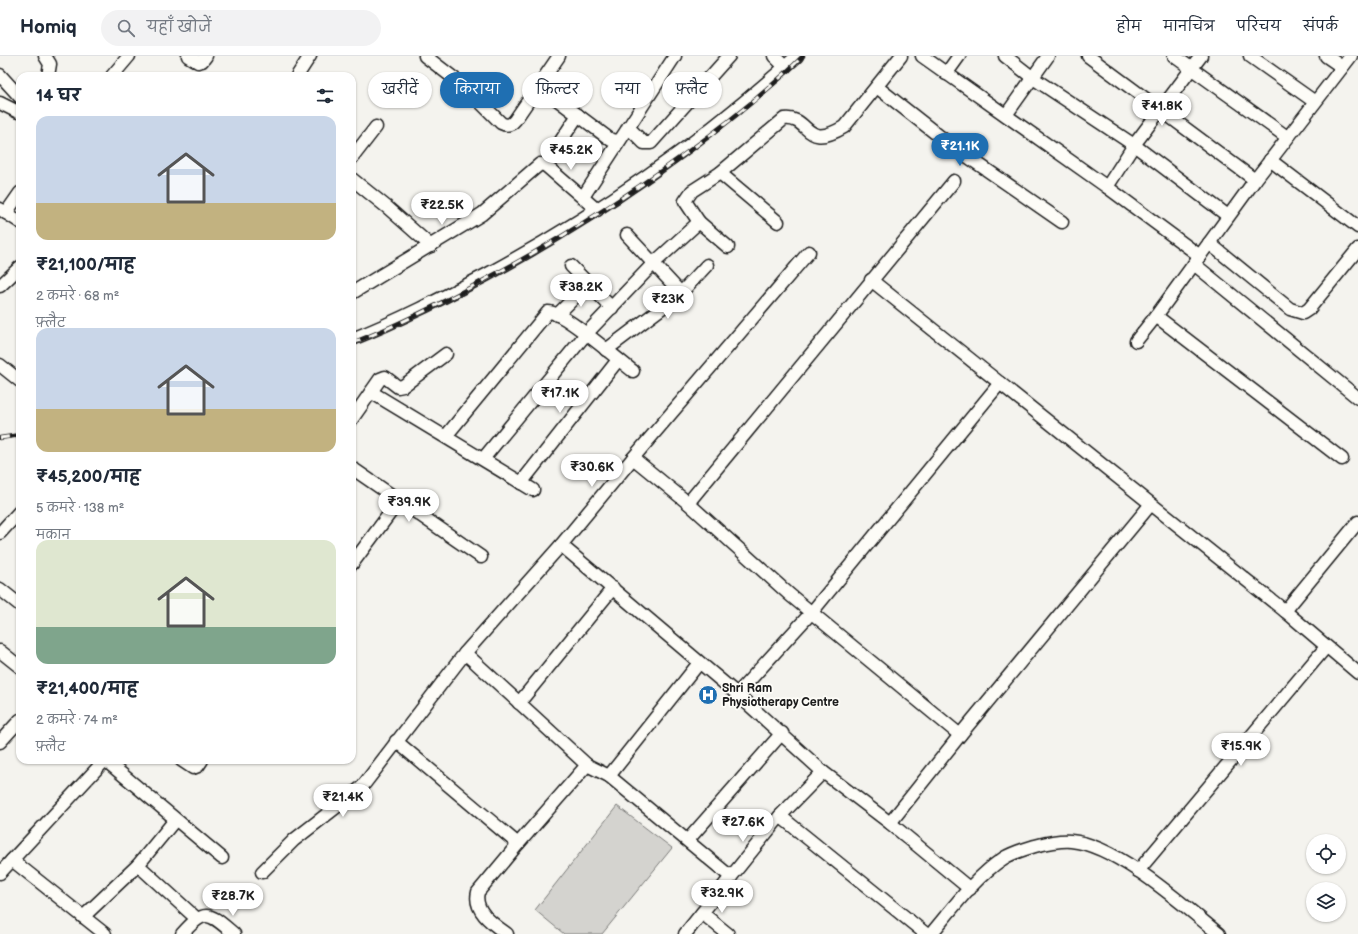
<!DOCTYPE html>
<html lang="hi">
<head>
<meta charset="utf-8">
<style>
	:root { --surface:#fff; --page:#f2f2f3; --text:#1f2937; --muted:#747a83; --line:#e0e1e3; --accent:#1f6fb2 }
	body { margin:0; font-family:"Balsamiq Sans","Playpen Sans Deva",sans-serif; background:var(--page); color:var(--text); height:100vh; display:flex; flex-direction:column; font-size:15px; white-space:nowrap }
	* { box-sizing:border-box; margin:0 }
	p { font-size:13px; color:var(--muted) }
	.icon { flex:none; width:22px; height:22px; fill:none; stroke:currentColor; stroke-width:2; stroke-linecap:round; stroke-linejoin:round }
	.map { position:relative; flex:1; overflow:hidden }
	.details { position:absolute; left:16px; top:16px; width:340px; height:692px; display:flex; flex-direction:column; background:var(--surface); border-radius:12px; box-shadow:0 1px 3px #0004 }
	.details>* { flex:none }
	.guide { position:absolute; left:368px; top:16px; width:380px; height:36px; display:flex; gap:8px }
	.buttons { position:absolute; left:1306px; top:778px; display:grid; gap:8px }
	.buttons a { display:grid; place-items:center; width:40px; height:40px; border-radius:50%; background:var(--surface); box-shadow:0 1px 3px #0004; font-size:20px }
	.price { position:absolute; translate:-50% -34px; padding:0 9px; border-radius:14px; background:#fff; color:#222; font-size:13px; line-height:26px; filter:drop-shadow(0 1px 2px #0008) }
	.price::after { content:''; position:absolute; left:50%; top:24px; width:12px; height:9px; margin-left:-6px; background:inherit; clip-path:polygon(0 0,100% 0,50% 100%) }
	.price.current { background:var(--accent); color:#fff }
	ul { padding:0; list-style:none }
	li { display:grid; align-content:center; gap:8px; height:212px; padding:0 20px }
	li span { display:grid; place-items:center; height:124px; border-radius:12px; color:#555 }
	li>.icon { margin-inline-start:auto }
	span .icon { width:72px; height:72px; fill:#fffc; stroke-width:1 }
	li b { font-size:17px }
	h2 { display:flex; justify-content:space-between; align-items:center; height:48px; padding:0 20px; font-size:17px }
	.pill { padding:0 14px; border-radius:18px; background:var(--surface); box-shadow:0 1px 3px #0004; font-size:14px; line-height:36px }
	.pill.current { background:var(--accent); color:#fff }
	header { display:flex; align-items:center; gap:24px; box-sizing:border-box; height:56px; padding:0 20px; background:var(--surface); border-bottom:1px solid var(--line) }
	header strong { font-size:19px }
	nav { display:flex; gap:22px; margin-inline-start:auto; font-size:14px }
	.search { width:280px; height:36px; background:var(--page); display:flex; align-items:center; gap:10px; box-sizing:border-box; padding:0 14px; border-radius:22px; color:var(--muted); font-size:15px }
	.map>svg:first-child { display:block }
	.green { fill:#d4d3cf; stroke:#787876 }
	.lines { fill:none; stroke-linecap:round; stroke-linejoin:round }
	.minor-casing { stroke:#1c1c1c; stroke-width:15 }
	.minor { stroke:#fdfcf7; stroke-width:12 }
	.rail-casing { stroke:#1c1c1c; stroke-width:4.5 }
	.rail { stroke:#fdfcf7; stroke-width:3; stroke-dasharray:9; stroke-linecap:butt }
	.labels { text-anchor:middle; stroke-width:3.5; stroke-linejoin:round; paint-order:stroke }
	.poi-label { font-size:12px; font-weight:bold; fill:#1c1c1c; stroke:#fdfcf7; text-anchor:start }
</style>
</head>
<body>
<header>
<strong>Homiq</strong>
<div class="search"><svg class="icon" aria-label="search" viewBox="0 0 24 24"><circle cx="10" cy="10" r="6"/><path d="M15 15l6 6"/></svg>यहाँ खोजें</div>
<nav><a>होम</a><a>मानचित्र</a><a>परिचय</a><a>संपर्क</a></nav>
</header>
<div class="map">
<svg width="1358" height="878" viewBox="0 0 1358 878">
	<rect width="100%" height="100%" fill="#f4f3ee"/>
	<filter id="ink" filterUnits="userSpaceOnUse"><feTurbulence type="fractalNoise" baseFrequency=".025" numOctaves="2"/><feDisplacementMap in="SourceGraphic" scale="8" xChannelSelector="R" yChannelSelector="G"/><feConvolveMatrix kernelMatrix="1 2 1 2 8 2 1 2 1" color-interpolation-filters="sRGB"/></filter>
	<g filter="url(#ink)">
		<path class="green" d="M617 750 672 792 602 878H564L535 854Z"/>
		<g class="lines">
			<g class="minor-casing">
				<g id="minor">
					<path d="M45 0 50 8 48 20"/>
					<path d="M188 0 198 6 202 5 206 0"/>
					<path d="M425 0 464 30 501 67C507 70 511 69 515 64L559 0"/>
					<path d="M774 0 785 11"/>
					<path d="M922 0 1107 131 1200 200"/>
					<path d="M1005 0 1033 22 1134 89 1228 160"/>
					<path d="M1088 0 1255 124"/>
					<path d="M1174 0 1287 81"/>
					<path d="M1250 0 1315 46"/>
					<path d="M1326 0 1342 11"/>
					<path d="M946 18 959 0"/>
					<path d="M0 19 20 41"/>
					<path d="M112 20 129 0"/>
					<path d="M297 20 310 0"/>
					<path d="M539 30 611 84 619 85"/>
					<path d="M877 31 948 87 1062 166"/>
					<path d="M0 47 18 56"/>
					<path d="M1006 59 1048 0"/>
					<path d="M628 71 644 87H651L729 0"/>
					<path d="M352 102 376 71"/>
					<path d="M1270 104 1358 171"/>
					<path d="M545 109 578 59"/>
					<path d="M720 117 778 166"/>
					<path d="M352 123 388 152 431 190"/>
					<path d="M1107 131 1134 89 1201 0"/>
					<path d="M583 141 675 0"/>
					<path d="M0 153 20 166"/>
					<path d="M6 157 20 137"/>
					<path d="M699 166 685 145 692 135 720 117 784 63C811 60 803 95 844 71L901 0"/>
					<path d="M627 179 681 237"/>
					<path d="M1209 187 1290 253 1303 257 1309 253 1358 193"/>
					<path d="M1194 208 1358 342"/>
					<path d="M571 210 612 252"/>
					<path d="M871 224 1285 555 1358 617"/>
					<path d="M0 230 20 211"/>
					<path d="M352 237 482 158 540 108 545 109 597 154"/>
					<path d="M557 259 588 228"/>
					<path d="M1156 260 1342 403"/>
					<path d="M352 283C398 265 442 242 486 219 598 158 703 86 797 0"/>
					<path d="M1136 285 1156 260 1255 124 1351 0"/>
					<path d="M606 294 679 239 707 209"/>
					<path d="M0 309 20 325"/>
					<path d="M371 336 533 434"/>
					<path d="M352 363 380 323 385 321 398 331 403 330 446 298"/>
					<path d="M446 380 548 256C563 255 617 303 633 315"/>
					<path d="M633 402 688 447 790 539 960 679"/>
					<path d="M483 403 586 278 654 207 699 166 728 191"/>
					<path d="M352 412 481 501"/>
					<path d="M521 427 618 304"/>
					<path d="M688 447 954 125"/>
					<path d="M0 477 20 455"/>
					<path d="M561 489 737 638 823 716 890 767 970 833"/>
					<path d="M352 508 399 445"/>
					<path d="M0 533 20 549"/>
					<path d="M1285 555 1358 466"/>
					<path d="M0 595 20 611"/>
					<path d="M465 597 587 709 609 720 731 821"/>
					<path d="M737 638 812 556 1000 327"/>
					<path d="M519 647 613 532"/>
					<path d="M396 685 518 788"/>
					<path d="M0 686 20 664"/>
					<path d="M105 704 222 802"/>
					<path d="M181 704 193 712 198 710 202 704"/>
					<path d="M609 720 699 607"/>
					<path d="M780 760 926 878"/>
					<path d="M890 767 960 679 1151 448"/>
					<path d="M688 784 782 677"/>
					<path d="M12 804 105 878"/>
					<path d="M138 809 196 862"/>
					<path d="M1138 815 1326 591"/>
					<path d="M262 816 294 784 362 731 465 597 561 489 633 402 809 196"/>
					<path d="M0 817 105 704"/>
					<path d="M702 857 728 878"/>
					<path d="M83 861 138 809 175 764"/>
					<path d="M182 878C206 851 209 857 234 878"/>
					<path d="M507 878C493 868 473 855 478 836L518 788 587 709"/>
					<path d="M685 878 780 760 823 716"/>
					<path d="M931 878C953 852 975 821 1004 802 1014 796 1025 793 1035 790 1047 787 1059 784 1071 785 1117 789 1183 849 1219 878"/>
				</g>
			</g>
			<use href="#minor" class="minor"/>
			<g class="rail-casing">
				<g id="rail">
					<path d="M352 287C399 269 444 246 488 222 556 186 620 145 682 100 725 69 766 37 803 0"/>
					<path d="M0 382 20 379"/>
				</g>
			</g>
			<use href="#rail" class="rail"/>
		</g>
	</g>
	<defs>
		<g id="hospital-disc" transform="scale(1)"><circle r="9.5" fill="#1f6fb2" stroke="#fdfcf7"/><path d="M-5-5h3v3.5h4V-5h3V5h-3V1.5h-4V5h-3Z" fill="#fff"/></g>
	</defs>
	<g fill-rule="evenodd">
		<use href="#hospital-disc" x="708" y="639"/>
	</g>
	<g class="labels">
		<g class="poi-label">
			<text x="722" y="636">Shri Ram<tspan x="722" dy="14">Physiotherapy Centre</tspan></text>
		</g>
	</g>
</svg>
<div class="buttons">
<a><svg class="icon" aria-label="locate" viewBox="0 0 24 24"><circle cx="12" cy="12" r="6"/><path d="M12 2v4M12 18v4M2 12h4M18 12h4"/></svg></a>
<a><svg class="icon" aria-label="layers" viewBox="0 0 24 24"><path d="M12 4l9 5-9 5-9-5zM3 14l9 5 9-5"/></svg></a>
</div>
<b class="price" style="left:1162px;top:71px">₹41.8K</b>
<b class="price current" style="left:960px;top:111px">₹21.1K</b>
<b class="price" style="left:571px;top:115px">₹45.2K</b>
<b class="price" style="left:442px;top:170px">₹22.5K</b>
<b class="price" style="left:581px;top:252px">₹38.2K</b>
<b class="price" style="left:668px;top:264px">₹23K</b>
<b class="price" style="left:560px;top:358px">₹17.1K</b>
<b class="price" style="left:592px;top:432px">₹30.6K</b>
<b class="price" style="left:409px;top:467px">₹39.9K</b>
<b class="price" style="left:1241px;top:711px">₹15.9K</b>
<b class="price" style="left:343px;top:762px">₹21.4K</b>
<b class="price" style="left:743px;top:787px">₹27.6K</b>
<b class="price" style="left:722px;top:858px">₹32.9K</b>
<b class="price" style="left:233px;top:861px">₹28.7K</b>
<div class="guide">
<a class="pill">खरीदें</a>
<a class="pill current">किराया</a>
<a class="pill">फ़िल्टर</a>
<a class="pill">नया</a>
<a class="pill">फ़्लैट</a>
</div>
<section class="details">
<h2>14 घर<svg class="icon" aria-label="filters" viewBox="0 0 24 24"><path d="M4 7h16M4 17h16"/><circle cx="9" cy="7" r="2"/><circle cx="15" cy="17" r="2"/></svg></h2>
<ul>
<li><span style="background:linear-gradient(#c9d6e8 70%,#c2b280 0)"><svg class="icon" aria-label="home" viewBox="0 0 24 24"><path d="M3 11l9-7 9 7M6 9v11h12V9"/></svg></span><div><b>₹21,100/माह</b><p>2 कमरे · 68 m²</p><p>फ़्लैट</p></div></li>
<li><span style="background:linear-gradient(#c9d6e8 65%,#c2b280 0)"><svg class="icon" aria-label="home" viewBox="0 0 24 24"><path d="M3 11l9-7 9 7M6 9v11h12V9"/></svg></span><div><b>₹45,200/माह</b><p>5 कमरे · 138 m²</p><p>मकान</p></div></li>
<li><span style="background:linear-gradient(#dfe7d0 70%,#7fa58c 0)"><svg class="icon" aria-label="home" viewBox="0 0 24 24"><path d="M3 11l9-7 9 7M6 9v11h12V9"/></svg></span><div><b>₹21,400/माह</b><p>2 कमरे · 74 m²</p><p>फ़्लैट</p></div></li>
</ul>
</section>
</div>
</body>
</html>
